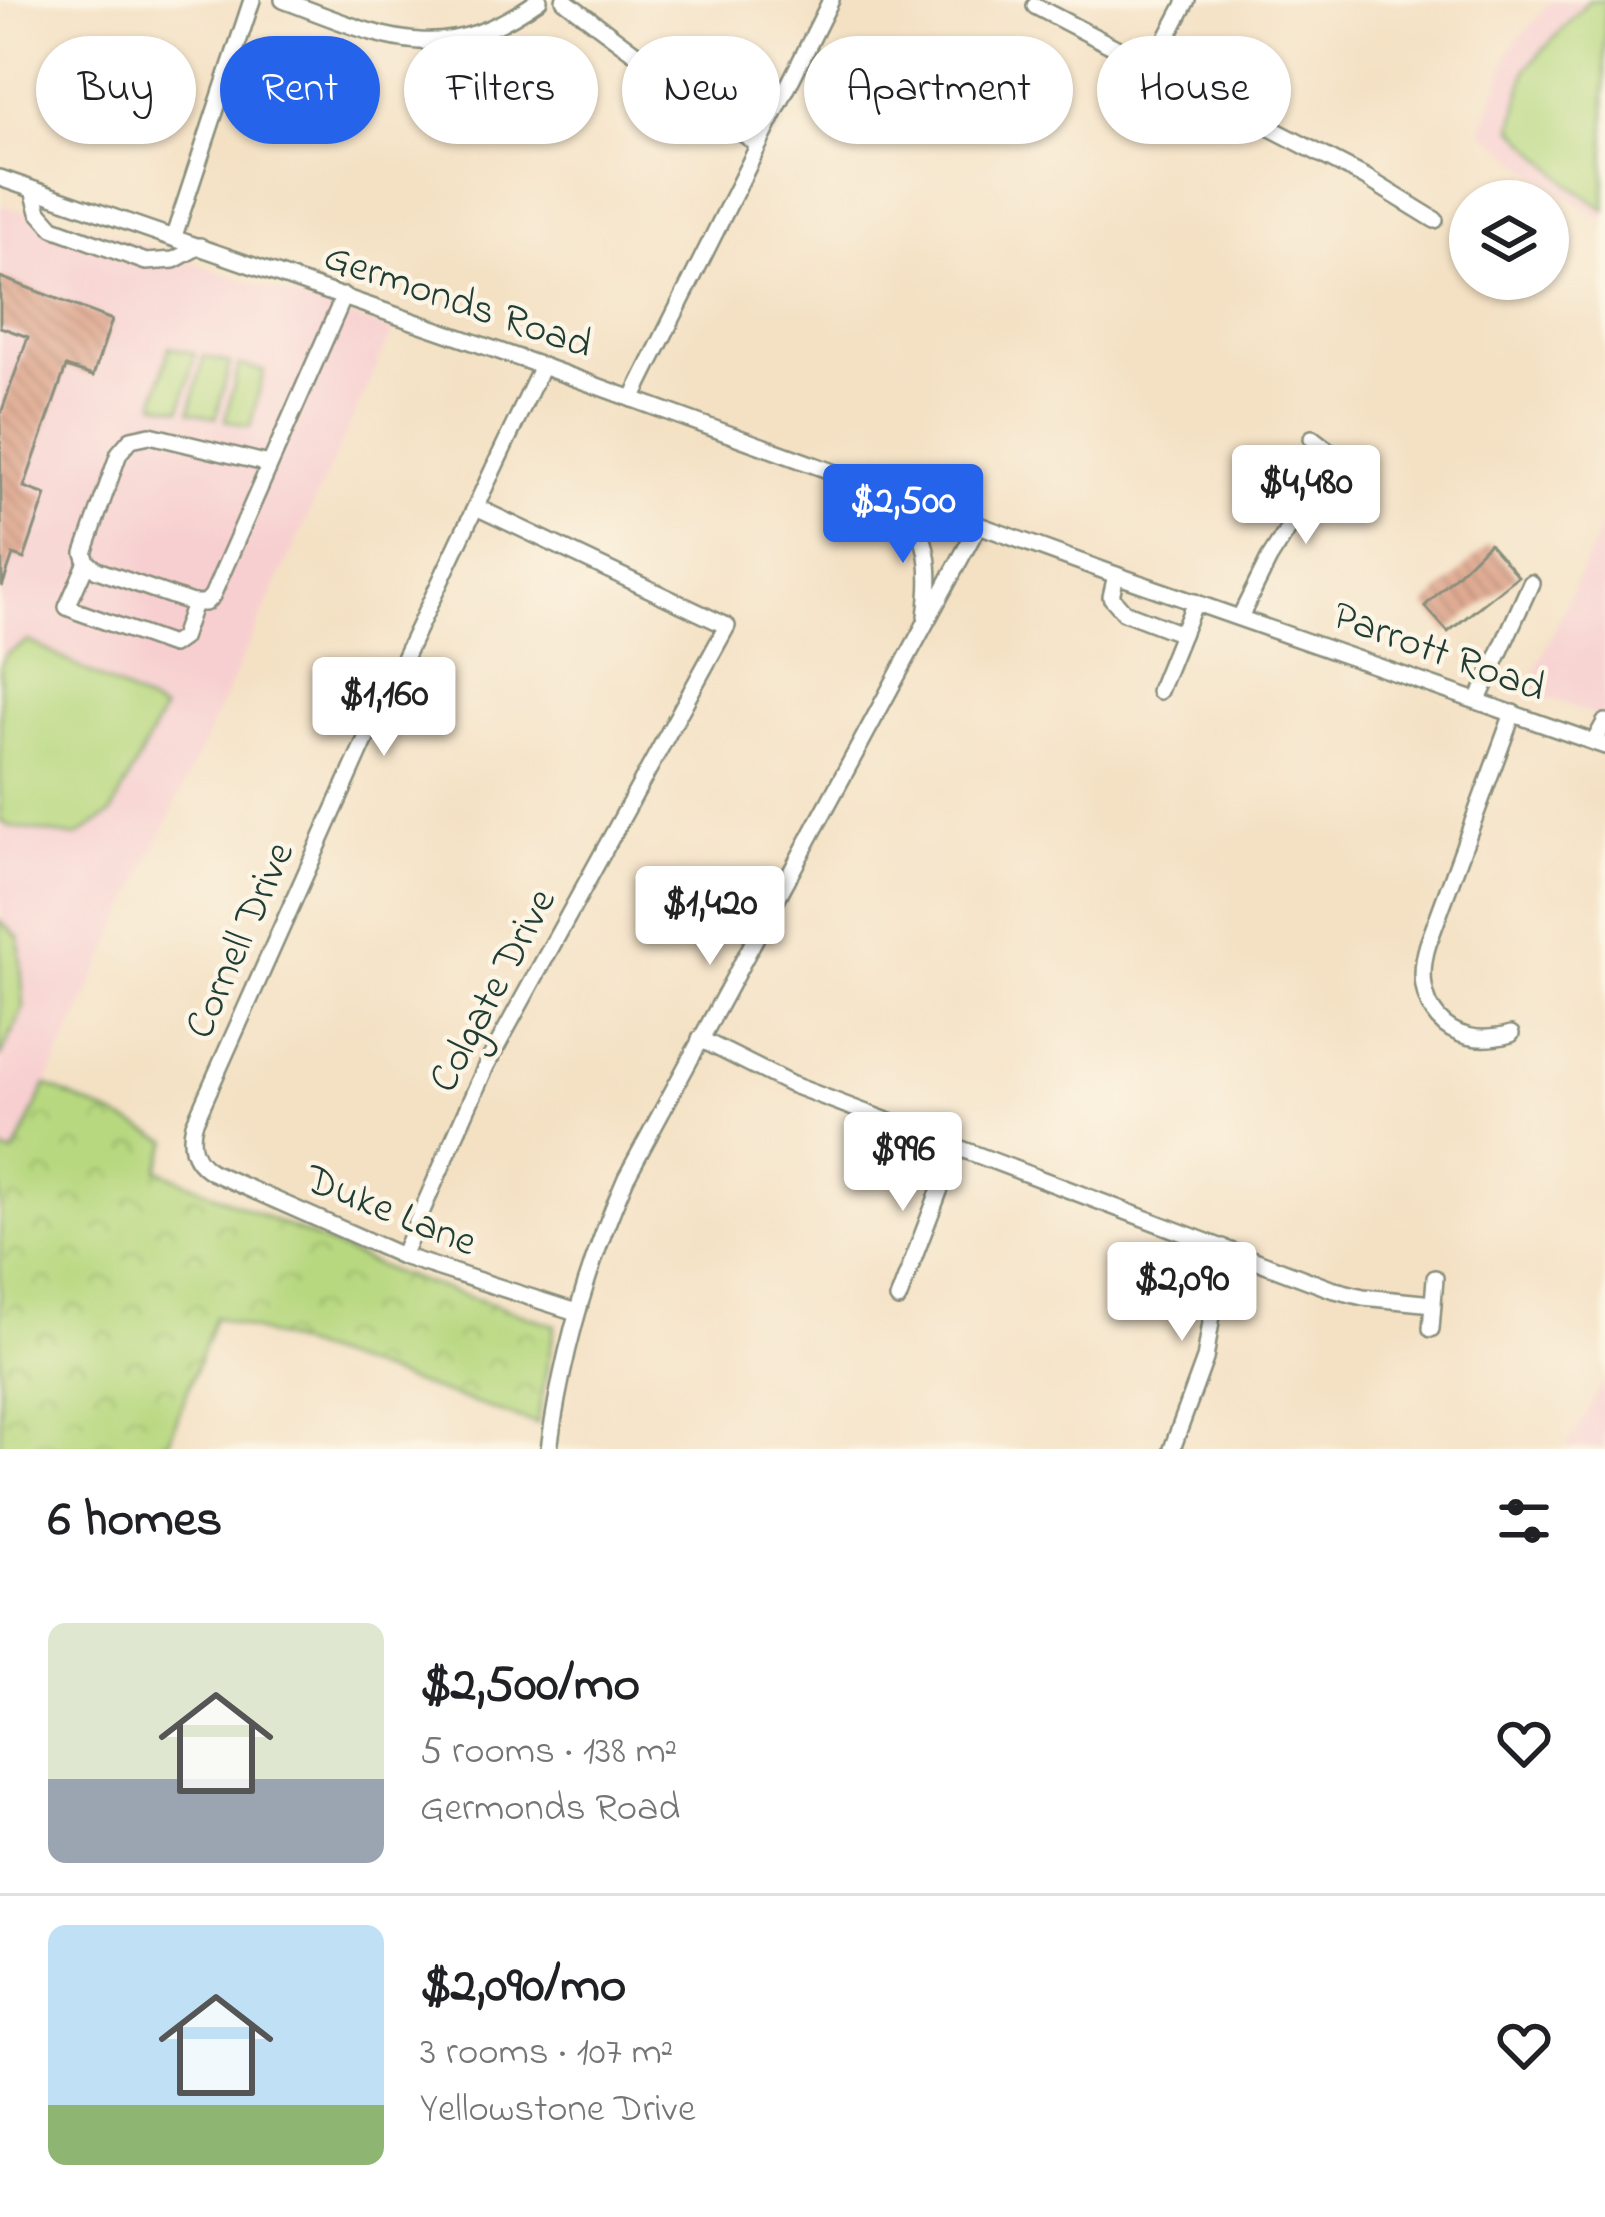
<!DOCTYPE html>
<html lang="en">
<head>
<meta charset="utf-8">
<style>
	:root { --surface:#fff; --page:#f6f6f6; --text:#202124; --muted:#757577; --line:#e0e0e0; --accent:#2563eb }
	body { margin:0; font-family:"Indie Flower",sans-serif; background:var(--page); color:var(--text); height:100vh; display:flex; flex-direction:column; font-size:45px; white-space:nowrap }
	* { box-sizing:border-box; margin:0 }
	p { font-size:39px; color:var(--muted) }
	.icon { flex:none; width:66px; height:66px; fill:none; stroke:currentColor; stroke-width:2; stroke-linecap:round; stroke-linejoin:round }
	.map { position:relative; height:1449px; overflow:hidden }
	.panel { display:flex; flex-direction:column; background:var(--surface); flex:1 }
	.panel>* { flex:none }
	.hud { position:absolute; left:36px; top:36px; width:1533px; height:108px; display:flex; gap:24px }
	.fabs { position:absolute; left:1449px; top:180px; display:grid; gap:24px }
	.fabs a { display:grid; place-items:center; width:120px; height:120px; border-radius:50%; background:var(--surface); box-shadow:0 3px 9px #0004; font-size:60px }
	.price { position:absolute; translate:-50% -102px; padding:0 27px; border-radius:12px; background:#fff; color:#222; font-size:39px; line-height:78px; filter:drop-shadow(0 3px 6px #0008) }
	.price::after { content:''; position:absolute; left:50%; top:72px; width:36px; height:27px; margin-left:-18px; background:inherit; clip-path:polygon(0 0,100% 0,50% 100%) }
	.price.current { background:var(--accent); color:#fff }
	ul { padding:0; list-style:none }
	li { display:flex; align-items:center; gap:36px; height:300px; padding:0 48px }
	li+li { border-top:3px solid var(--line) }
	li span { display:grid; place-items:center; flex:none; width:336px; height:240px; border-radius:18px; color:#555 }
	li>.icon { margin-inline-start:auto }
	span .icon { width:144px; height:144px; fill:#fffc; stroke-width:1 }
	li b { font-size:51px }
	h2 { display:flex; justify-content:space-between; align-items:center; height:144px; padding:0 48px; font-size:51px }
	.tag { padding:0 42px; border-radius:54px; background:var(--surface); box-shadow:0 3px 9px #0004; font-size:42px; line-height:108px }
	.tag.current { background:var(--accent); color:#fff }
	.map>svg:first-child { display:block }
	.built { fill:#f7cfd0 }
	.park { fill:url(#park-crowns); stroke:#6c8a5a; stroke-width:3 }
	.pitch { fill:#b8d880; stroke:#6c8a5a; stroke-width:3 }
	.building { fill:url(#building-back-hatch) }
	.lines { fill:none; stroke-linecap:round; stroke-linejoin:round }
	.minor-casing { stroke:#8a8f7c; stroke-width:20 }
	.minor { stroke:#fff; stroke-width:15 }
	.labels { text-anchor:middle; stroke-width:9; stroke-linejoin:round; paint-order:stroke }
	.street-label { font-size:42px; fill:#1f3d34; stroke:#fcf5e5 }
</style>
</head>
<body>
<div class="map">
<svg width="1605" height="1449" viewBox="0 0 1605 1449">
	<defs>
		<pattern id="park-crowns" width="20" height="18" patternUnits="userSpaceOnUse" patternTransform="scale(3)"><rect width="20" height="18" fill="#b8d880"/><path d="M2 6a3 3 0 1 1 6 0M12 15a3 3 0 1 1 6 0" fill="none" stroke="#9eba6f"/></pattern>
		<pattern id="building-back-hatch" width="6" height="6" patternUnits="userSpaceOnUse" patternTransform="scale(3)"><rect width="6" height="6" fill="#d9987e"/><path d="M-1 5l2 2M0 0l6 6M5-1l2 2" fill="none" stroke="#af7d68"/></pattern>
	</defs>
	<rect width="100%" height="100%" fill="#fcf5e5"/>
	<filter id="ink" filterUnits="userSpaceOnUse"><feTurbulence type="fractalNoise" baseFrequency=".00833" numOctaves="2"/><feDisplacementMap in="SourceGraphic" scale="24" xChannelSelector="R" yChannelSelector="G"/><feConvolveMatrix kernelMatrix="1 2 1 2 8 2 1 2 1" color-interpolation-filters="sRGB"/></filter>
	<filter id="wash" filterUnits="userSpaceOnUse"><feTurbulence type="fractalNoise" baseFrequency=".004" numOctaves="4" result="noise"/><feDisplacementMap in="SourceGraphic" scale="48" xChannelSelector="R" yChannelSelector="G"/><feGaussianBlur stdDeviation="2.7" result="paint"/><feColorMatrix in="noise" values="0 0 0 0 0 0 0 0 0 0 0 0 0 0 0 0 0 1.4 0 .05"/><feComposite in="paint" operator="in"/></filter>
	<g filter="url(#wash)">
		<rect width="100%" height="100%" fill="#f4e1c4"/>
		<g class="built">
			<path d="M1552 0H1605V221L1556 191 1482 130 1511 47Z"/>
			<path d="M0 205 108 233 393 331 14 1155 0 1150Z"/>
			<path d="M1605 520V720L1527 689Z"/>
			<path d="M1605 1380V1449H1566Z"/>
		</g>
		<path class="park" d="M46 1085 169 1141 158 1170 395 1273 555 1325 537 1424 215 1317 166 1449H0V1150L14 1154Z"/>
		<g class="pitch">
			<path d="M1589 0H1605V210L1572 186 1513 128 1526 69Z"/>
			<path d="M169 347 195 354 181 409 155 403Z"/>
			<path d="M204 356 230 363 216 418 190 412Z"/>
			<path d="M239 365 264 371 250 427 225 420Z"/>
			<path d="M29 641 163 711 111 814 76 837 12 827 0 821V666L6 654Z"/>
			<path d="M0 921 19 938 24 1007 0 1058Z"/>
		</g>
		<g id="blocks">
			<g class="building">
				<path d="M0 277 112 320 93 376 66 367 24 487 46 495 24 559 13 555 2 587 0 416 28 337 0 327Z"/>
				<path d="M1489 543 1518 576 1448 632 1425 606Z"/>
			</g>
		</g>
	</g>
	<g filter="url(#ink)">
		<use href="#blocks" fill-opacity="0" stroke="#8a8f7c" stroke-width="3"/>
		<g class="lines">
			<g class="minor-casing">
				<g id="minor">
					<path d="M283 0C385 38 440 70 539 0"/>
					<path d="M564 0 757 144"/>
					<path d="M1035 6 1365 177 1435 220"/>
					<path d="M1152 66 1187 0"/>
					<path d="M0 178 542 366 1116 575 1605 746"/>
					<path d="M33 190 39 212 53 228 146 262 174 260 200 246"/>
					<path d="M174 236 252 0"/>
					<path d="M542 366 363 745 194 1124C189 1144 193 1161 212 1172L402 1256 576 1312"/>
					<path d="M632 399 831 0"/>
					<path d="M1312 438 1356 472"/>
					<path d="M269 464 150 435 131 439 119 453 84 553 87 562 97 570 192 603H205L212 596 344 296"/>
					<path d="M898 499C931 531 932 573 926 616"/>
					<path d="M87 562 67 607 79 612 172 645 182 638 194 603"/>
					<path d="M1116 575 1111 597 1124 612 1182 634"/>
					<path d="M1240 617 1269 559 1335 455"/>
					<path d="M1159 691 1195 602"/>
					<path d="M1478 700 1531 583"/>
					<path d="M1594 742 1605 722"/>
					<path d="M1511 1034C1447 1053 1409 1004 1428 944L1513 713"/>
					<path d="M700 1039 790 1084 1331 1289 1363 1297 1433 1304"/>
					<path d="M402 1256 486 1066 727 626 476 507"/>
					<path d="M898 1299 956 1147"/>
					<path d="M1431 1329 1435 1278"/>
					<path d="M549 1449C562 1354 587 1266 626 1178L978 526"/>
					<path d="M1172 1449 1205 1359 1223 1247"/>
				</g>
			</g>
			<use href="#minor" class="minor"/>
		</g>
	</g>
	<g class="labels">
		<g class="street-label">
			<text transform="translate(459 298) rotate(19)" y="15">Germonds Road</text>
			<text transform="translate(1440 649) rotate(20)" y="15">Parrott Road</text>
			<text transform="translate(237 939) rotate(-66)" y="15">Cornell Drive</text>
			<text transform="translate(490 989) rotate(-62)" y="15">Colgate Drive</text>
			<text transform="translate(392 1208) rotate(22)" y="15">Duke Lane</text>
		</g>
	</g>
</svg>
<div class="fabs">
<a><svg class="icon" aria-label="layers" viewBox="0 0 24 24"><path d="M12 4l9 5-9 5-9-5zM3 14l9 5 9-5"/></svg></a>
</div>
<b class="price" style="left:1306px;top:547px">$4,480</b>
<b class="price current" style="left:903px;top:566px">$2,500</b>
<b class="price" style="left:384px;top:759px">$1,160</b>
<b class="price" style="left:710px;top:968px">$1,420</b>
<b class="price" style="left:903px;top:1214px">$996</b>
<b class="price" style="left:1182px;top:1344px">$2,090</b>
<div class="hud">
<a class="tag">Buy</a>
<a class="tag current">Rent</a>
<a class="tag">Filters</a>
<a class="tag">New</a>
<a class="tag">Apartment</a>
<a class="tag">House</a>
</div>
</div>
<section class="panel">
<h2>6 homes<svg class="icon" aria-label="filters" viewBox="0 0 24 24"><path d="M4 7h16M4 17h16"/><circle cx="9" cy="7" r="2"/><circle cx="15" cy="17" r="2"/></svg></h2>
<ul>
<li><span style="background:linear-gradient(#dfe7d0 65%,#9aa5b1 0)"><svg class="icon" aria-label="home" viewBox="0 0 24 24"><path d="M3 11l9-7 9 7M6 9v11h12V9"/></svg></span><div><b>$2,500/mo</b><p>5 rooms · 138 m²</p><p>Germonds Road</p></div><svg class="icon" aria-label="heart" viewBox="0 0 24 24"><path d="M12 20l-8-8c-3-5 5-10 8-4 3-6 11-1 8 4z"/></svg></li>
<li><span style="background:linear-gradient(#bfe0f5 75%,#8fb573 0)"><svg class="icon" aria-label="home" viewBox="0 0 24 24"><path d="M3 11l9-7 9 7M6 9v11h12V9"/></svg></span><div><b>$2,090/mo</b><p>3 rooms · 107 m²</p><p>Yellowstone Drive</p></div><svg class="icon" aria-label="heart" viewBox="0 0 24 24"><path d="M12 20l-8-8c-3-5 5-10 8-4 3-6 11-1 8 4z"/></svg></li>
</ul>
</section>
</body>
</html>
